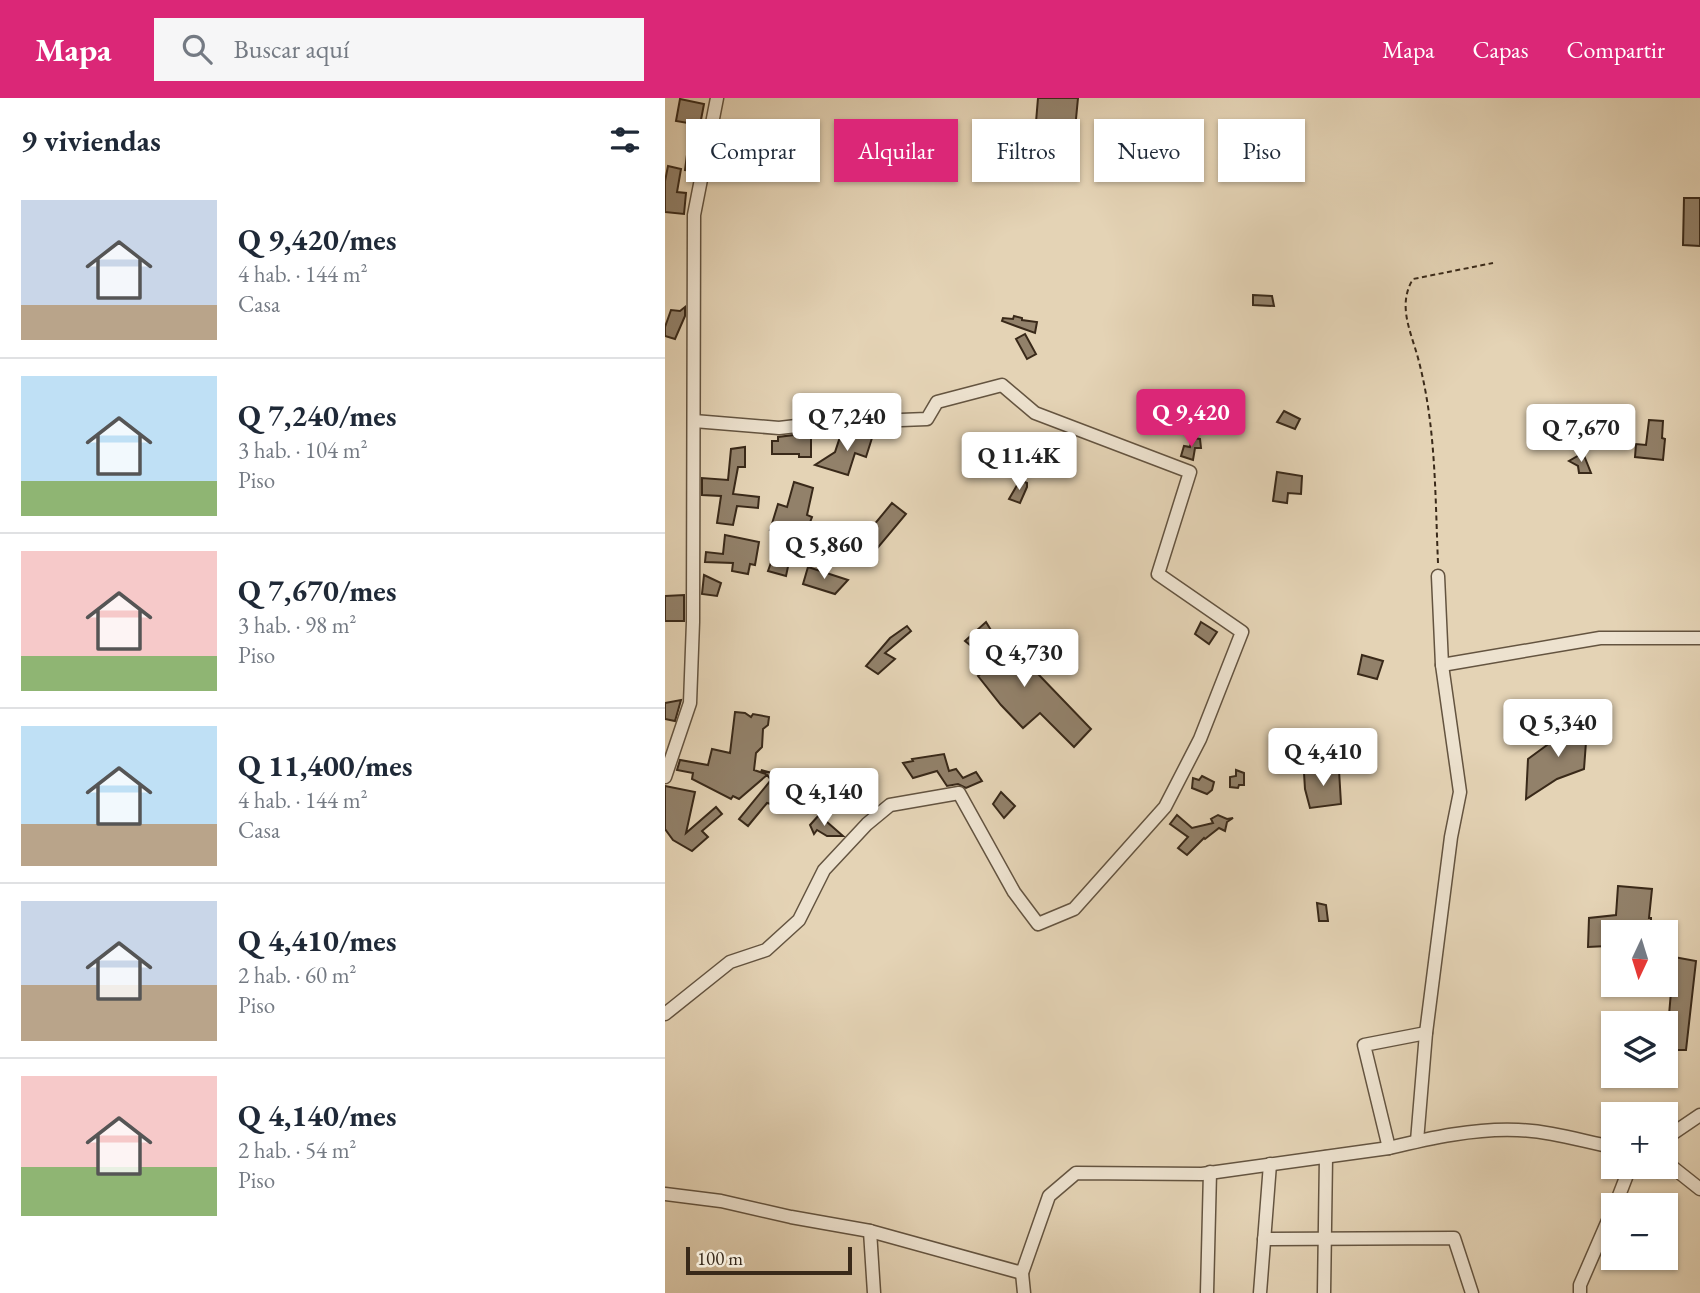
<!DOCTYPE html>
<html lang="es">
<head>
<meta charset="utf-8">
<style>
	:root { --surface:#fff; --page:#f6f6f7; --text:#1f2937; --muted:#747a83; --line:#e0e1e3; --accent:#db2777 }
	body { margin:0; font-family:"EB Garamond",serif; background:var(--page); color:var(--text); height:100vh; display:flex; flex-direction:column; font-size:26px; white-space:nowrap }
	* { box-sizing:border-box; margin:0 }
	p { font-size:23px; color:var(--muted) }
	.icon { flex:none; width:38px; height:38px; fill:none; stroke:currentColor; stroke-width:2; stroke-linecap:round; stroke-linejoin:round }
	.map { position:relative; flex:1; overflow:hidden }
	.panel { display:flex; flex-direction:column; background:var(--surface); width:665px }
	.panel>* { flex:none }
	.top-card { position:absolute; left:21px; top:21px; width:665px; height:63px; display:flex; gap:14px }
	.needle { width:46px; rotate:184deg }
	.buttons { position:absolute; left:936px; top:822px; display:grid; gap:14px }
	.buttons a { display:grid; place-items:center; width:77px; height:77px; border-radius:0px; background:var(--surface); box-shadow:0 2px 5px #0004; font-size:35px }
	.scale { position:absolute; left:21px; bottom:18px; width:166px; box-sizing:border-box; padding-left:7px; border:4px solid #392919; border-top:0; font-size:19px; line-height:24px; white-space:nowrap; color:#392919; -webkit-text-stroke:5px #ede2cf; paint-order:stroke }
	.price { position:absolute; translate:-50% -60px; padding:0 16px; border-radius:7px; background:#fff; color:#222; font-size:23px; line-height:46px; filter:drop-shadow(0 2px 4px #0008) }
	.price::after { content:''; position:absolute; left:50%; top:42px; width:21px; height:16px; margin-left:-10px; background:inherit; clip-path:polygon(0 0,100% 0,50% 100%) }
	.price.current { background:var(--accent); color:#fff }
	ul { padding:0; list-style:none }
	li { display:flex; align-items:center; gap:21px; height:175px; padding:0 21px }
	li+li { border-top:2px solid var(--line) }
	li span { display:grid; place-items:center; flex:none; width:196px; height:140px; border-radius:0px; color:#555 }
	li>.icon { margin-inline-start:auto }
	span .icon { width:84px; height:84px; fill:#fffc; stroke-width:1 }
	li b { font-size:30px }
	h2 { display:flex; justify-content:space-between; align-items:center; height:84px; padding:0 21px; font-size:30px }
	.chip { padding:0 24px; border-radius:0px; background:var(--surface); box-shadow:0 2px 5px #0004; font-size:24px; line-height:63px }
	.chip.current { background:var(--accent); color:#fff }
	header { display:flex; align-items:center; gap:42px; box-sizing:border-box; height:98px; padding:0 35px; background:var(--accent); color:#fff }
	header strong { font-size:33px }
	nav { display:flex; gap:38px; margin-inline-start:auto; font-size:24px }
	.search { width:490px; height:63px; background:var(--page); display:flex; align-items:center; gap:18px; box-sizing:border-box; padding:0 24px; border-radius:0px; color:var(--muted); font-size:26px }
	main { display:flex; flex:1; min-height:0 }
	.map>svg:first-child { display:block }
	.building { fill:#92816a; stroke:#392919; stroke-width:2 }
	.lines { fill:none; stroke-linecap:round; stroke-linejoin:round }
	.minor-casing { stroke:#645440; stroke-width:15 }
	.path { stroke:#392919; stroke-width:2; stroke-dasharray:5 3.5; stroke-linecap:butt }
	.minor { stroke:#ede2cf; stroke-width:12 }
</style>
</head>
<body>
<header>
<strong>Mapa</strong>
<div class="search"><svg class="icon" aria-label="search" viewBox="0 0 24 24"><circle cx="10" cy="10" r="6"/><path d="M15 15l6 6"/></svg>Buscar aquí</div>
<nav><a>Mapa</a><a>Capas</a><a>Compartir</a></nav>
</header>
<main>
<section class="panel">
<h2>9 viviendas<svg class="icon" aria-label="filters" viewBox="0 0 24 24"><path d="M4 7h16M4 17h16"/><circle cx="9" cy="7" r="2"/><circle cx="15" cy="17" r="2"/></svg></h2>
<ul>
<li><span style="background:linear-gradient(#c9d6e8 75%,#b9a48a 0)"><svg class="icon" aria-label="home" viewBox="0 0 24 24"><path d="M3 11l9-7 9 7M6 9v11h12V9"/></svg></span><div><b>Q 9,420/mes</b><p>4 hab. · 144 m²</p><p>Casa</p></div></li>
<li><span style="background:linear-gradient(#bfe0f5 75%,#8fb573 0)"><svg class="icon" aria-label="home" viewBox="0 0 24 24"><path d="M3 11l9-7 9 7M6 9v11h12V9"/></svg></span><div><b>Q 7,240/mes</b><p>3 hab. · 104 m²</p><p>Piso</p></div></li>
<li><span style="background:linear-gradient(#f6c9c9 75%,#8fb573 0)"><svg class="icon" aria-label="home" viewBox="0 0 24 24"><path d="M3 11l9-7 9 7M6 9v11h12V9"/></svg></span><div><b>Q 7,670/mes</b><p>3 hab. · 98 m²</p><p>Piso</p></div></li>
<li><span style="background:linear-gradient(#bfe0f5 70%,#b9a48a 0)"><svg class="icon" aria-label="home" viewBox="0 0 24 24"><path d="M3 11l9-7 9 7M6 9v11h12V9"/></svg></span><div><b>Q 11,400/mes</b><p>4 hab. · 144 m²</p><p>Casa</p></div></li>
<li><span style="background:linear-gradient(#c9d6e8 60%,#b9a48a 0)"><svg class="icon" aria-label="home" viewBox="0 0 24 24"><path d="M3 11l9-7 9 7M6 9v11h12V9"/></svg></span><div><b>Q 4,410/mes</b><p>2 hab. · 60 m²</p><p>Piso</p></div></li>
<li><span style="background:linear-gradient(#f6c9c9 65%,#8fb573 0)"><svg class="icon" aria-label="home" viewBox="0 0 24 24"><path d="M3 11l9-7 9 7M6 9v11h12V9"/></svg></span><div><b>Q 4,140/mes</b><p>2 hab. · 54 m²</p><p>Piso</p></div></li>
</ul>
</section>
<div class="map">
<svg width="1035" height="1195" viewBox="0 0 1035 1195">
	<rect width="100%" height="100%" fill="#e4d3b5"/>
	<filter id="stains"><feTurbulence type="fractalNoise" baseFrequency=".00286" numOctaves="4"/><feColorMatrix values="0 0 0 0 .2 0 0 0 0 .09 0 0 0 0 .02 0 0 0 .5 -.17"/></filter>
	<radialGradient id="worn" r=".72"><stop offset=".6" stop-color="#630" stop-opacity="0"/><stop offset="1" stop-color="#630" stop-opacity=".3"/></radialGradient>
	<g class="building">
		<path d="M373 0H413L408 52 369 48Z"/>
		<path d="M15 1 39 6 35 27 11 23Z"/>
		<path d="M32 48 29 73 20 72 23 49Z"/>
		<path d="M3 68 16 71 12 94 21 95 19 116 0 114V83Z"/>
		<path d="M1019 100H1035V148L1018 147Z"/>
		<path d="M588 197 607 198 609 208 588 207Z"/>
		<path d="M20 209V218L10 241 0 238V229L6 212 15 213Z"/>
		<path d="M349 218 357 220V222L372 224 370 235 337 223 338 220 348 221Z"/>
		<path d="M360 236 371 256 362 261 351 241Z"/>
		<path d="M619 313 635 321 630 331 612 324Z"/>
		<path d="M984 322 998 323 997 340 1000 341 998 362 970 359 971 346 981 347Z"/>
		<path d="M177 333 182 337 192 335 207 340 201 359 190 355 183 377 150 367 170 354Z"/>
		<path d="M146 335V359H134V356H107V343H113V339Z"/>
		<path d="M527 340 535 341 536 350H530L528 362 516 358 519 348 525 349Z"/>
		<path d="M354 344 379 357 371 370 357 358 349 355Z"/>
		<path d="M80 349V369H73L68 396 94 399 93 410 72 408 68 427 52 425 56 398 37 397V380L63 382 66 351Z"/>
		<path d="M918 355 926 375H914L913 368 904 363Z"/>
		<path d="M612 374 637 378 636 396 623 395 622 405 608 403Z"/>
		<path d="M355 382 362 385V389L355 405 344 401Z"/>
		<path d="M129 384 148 390 142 417 147 419 138 443 105 432 113 406 122 409Z"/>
		<path d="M227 405 241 416 205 459 177 438 183 429 199 439Z"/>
		<path d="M60 437 94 444 90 467 85 466 83 476 67 473 68 465 40 464 41 454 58 456Z"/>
		<path d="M108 459 124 464 121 478 103 473Z"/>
		<path d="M143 469 183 482 170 496 138 486Z"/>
		<path d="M39 477 56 485 52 498 37 496Z"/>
		<path d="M19 497V523H0V498Z"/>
		<path d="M321 524 340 555 344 551 374 577 426 631 409 649 375 615 358 630 336 607 313 578 328 566 300 543Z"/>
		<path d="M536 524 552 534 544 546 530 536Z"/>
		<path d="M242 528 246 533 220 555 230 561 213 576 201 568 225 540Z"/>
		<path d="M697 557 718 563 712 581 693 576Z"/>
		<path d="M16 602 10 623 0 621V605Z"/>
		<path d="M70 614 80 615 86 619 88 616 104 619 103 627 98 631 97 649 91 655 89 672 101 676 96 672 126 680 124 688 135 693 127 709 119 705 117 709 102 705 83 728 74 721 106 682 102 677 74 701 68 698 66 701 27 681 28 675 12 672 15 662 43 667 47 651 65 655Z"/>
		<path d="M923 617 919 671 892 681 861 701 863 661Z"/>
		<path d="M279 656 284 673 291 671 298 680 311 674 317 683 301 690 293 686 282 688 272 673 248 680 238 665 248 663 247 661Z"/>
		<path d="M571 672 579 675V687H574L573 690 565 689V679L571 678Z"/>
		<path d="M674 672 676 706 645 710 640 691 639 675Z"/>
		<path d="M537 678 549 684 547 692 542 696 527 690 528 680 534 682Z"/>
		<path d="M0 688 30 694 21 735 51 709 57 716 37 733 43 739 27 753 8 742 0 731Z"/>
		<path d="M336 694 350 708 339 720 328 706Z"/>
		<path d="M154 717 178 738H162L152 732 149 736 145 727Z"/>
		<path d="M512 717 527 730 548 725 546 721 553 717 562 721 568 720 562 724 560 733 554 730 540 741 539 740 522 757 513 750 523 739 505 726Z"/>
		<path d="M953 788 987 791 984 820H986V835H947V838L942 839V848L923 849 924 820 951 817Z"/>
		<path d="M652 805 661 807 663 823H654Z"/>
		<path d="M1009 859 1031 863 1021 952H1001Z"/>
	</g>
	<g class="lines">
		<g class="minor-casing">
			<g id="minor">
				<path d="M777 567 935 540H1035"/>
				<path d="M0 679 25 605 28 524 29 117 52 0"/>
				<path d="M0 916 65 864 101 852 134 822 159 772 202 726 225 707 294 695 349 794 373 826 409 811 500 709 535 641 577 534 493 476 525 374 370 315 337 287 272 304 262 321 157 325 114 330 29 323"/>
				<path d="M1001 1040 1035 1017"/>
				<path d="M752 1043 761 935 786 739 795 694 777 567 773 478"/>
				<path d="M724 1050 699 947 761 935"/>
				<path d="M1001 1064 1035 1091"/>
				<path d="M0 1096 56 1103 126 1119 205 1133 357 1175"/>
				<path d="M950 1108 965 1069"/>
				<path d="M205 1133 209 1195"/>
				<path d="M599 1141 789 1140 807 1195"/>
				<path d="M359 1195 357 1175 384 1098 411 1075 537 1076 724 1050C765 1040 811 1030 853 1032 885 1033 917 1043 948 1049"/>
				<path d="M542 1195 545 1074"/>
				<path d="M595 1195 605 1066"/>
				<path d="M659 1195 661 1059"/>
				<path d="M915 1195V1187L948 1111"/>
			</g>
		</g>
		<path class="path" d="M773 465C770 395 771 327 753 260 746 234 732 207 748 181L828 165"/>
		<use href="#minor" class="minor"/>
	</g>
	<rect width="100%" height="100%" filter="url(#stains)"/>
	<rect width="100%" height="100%" fill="url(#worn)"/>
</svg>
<div class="buttons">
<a><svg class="needle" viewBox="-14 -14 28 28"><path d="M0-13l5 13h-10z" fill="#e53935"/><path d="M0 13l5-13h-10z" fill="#747a83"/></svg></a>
<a><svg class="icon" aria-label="layers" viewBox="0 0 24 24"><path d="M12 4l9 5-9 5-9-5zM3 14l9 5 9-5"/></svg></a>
<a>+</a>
<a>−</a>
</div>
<div class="scale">100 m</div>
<b class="price current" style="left:526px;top:351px">Q 9,420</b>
<b class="price" style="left:182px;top:355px">Q 7,240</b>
<b class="price" style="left:916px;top:366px">Q 7,670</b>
<b class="price" style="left:354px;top:394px">Q 11.4K</b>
<b class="price" style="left:159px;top:483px">Q 5,860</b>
<b class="price" style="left:359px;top:591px">Q 4,730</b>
<b class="price" style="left:893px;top:661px">Q 5,340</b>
<b class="price" style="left:658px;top:690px">Q 4,410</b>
<b class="price" style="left:159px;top:730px">Q 4,140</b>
<div class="top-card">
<a class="chip">Comprar</a>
<a class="chip current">Alquilar</a>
<a class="chip">Filtros</a>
<a class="chip">Nuevo</a>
<a class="chip">Piso</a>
</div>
</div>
</main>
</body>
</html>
